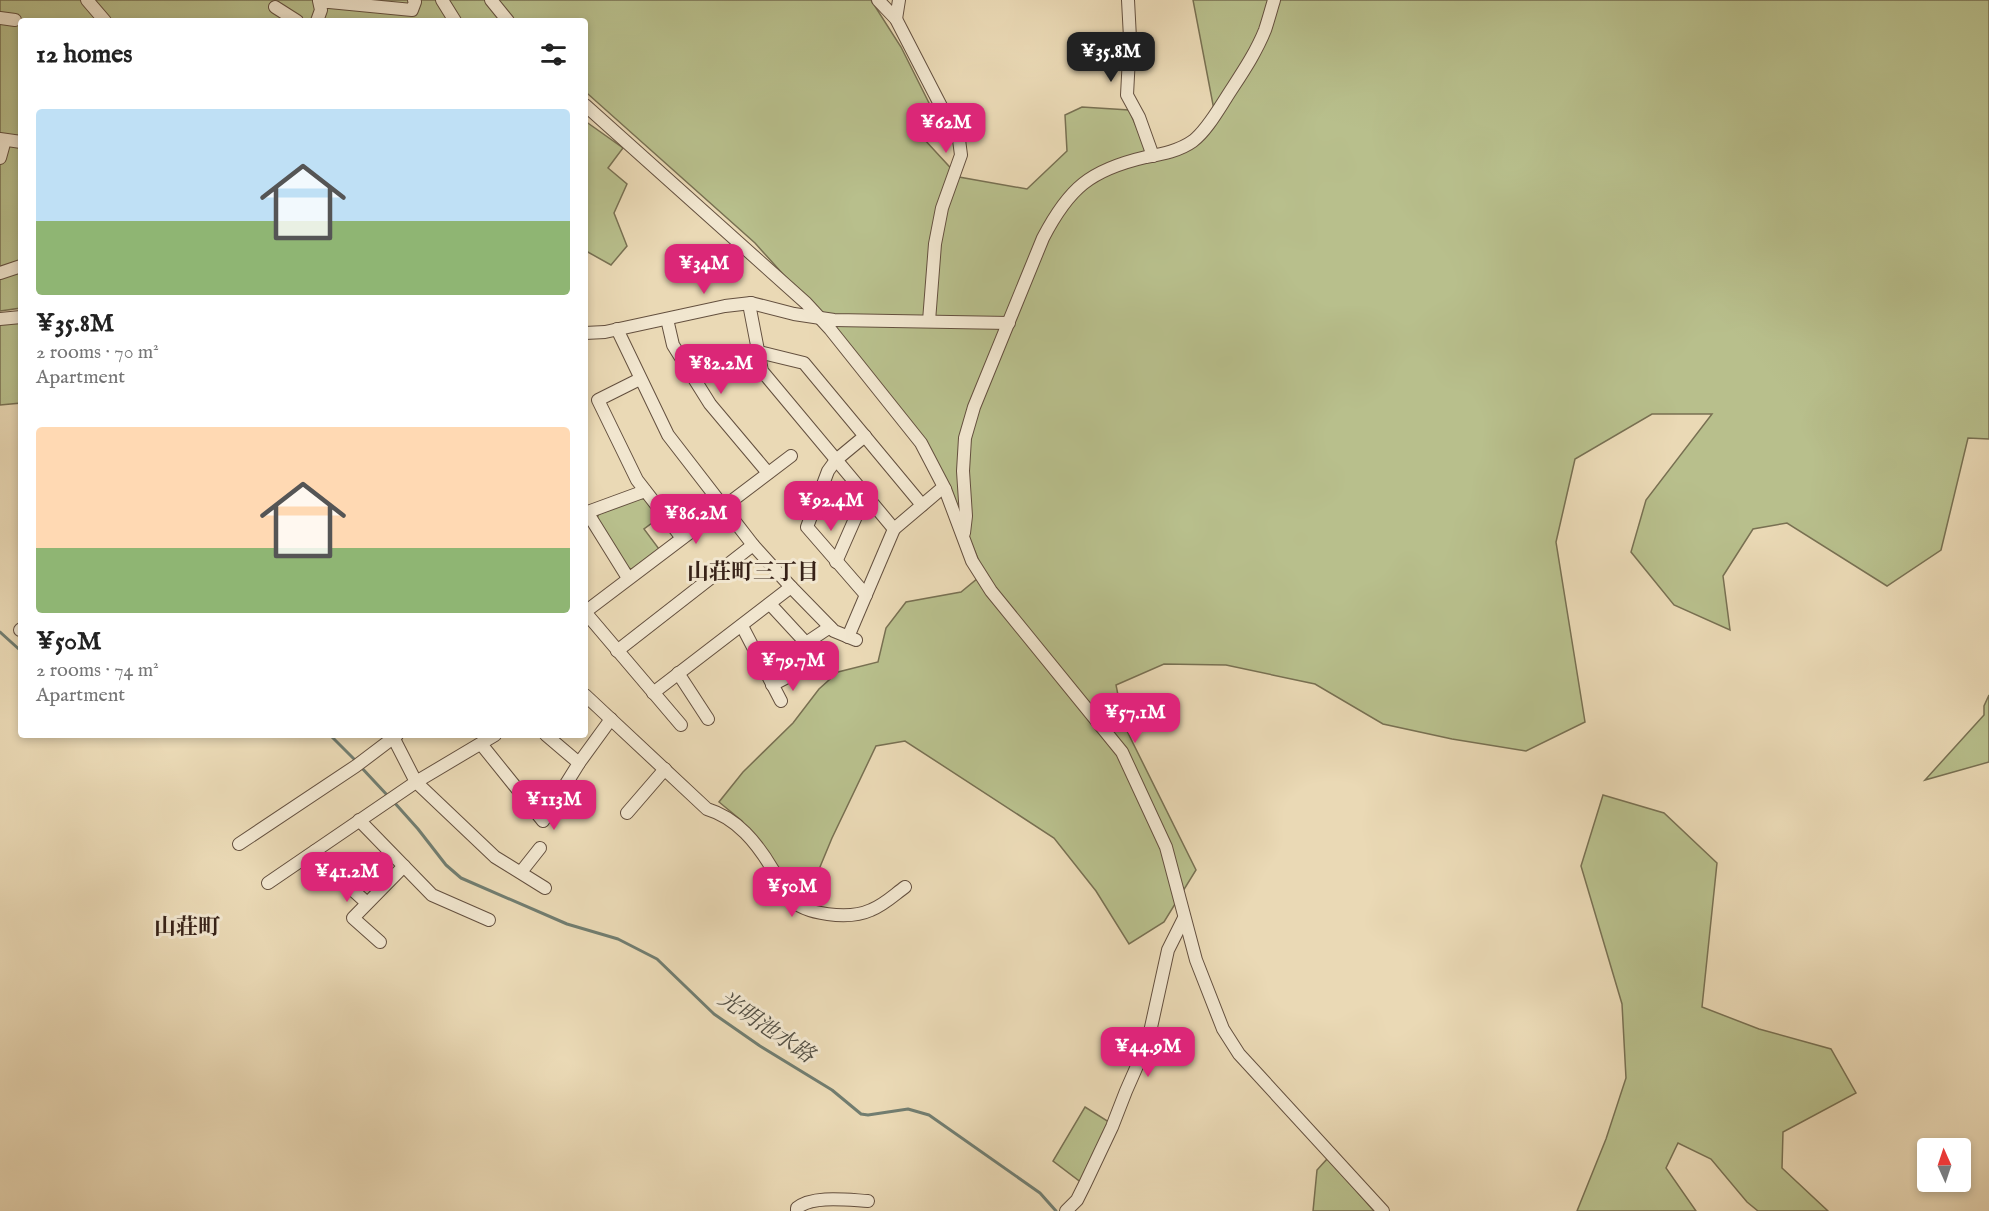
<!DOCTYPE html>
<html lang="en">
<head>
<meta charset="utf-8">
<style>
	:root { --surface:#fff; --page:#f6f6f6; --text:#222; --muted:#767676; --accent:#db2777 }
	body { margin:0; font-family:"IM FELL English","Noto Serif JP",serif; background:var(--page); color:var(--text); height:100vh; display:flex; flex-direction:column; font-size:22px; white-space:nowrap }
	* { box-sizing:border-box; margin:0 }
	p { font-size:20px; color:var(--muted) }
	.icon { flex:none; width:33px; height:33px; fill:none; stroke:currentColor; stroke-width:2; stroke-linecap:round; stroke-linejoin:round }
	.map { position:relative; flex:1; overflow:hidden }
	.details { position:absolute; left:18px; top:18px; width:570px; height:720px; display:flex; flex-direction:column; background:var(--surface); border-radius:6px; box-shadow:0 3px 9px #0003 }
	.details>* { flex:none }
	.needle { width:39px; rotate:357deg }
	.buttons { position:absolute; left:1917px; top:1138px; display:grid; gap:12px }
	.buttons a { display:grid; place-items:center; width:54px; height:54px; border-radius:6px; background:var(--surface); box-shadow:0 3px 9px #0003; font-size:30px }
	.price { position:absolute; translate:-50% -51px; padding:0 14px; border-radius:12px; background:var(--accent); color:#fff; font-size:20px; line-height:39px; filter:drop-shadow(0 2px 3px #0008) }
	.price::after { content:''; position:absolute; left:50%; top:36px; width:18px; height:14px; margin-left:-9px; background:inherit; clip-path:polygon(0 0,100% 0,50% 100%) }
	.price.selected { background:#222; color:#fff }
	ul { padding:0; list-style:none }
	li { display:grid; align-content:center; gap:12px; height:318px; padding:0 18px }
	li span { display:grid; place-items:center; height:186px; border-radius:6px; color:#555 }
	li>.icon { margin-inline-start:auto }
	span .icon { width:108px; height:108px; fill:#fffc; stroke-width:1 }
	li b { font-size:26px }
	h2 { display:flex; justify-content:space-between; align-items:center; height:72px; padding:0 18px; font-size:26px }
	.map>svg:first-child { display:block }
	.green { fill:#b8bf8c; stroke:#787052; stroke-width:1.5 }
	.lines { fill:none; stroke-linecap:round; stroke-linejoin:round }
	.stream { stroke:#717d70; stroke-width:3 }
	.minor-casing { stroke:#64503f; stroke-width:14 }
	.minor { stroke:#f1e6cf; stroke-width:12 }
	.labels { text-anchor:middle; stroke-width:6; stroke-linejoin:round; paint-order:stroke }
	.neighbourhood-label { font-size:22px; font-weight:bold; fill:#372218; stroke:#f1e6cf }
	.water-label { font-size:22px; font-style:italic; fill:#545044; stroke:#f1e6cf }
</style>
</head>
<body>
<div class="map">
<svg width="1989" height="1211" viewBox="0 0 1989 1211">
	<rect width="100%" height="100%" fill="#ead9b5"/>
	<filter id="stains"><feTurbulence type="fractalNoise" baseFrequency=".00333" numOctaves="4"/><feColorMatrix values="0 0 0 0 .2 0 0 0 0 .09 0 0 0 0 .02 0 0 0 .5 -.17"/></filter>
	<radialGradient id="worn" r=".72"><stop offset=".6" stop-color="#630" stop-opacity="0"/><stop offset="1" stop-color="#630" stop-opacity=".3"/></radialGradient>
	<g class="green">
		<path d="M0 0H871L901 47 937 119 923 138 959 177 1027 189 1067 151 1065 115 1082 107 1129 110 1149 156 1193 141 1215 115 1193 0H1989V439L1968 438 1941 550 1887 586 1787 523 1753 529 1723 576 1730 630 1674 605 1631 552 1646 500 1712 414H1652L1575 459 1556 542 1585 722 1526 751 1452 739 1383 724 1315 684 1226 665 1164 664 1116 685 1124 725 1196 870 1164 922 1129 944 1096 891 1054 838 905 741 876 746 832 838 810 891H791L742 821 719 802 743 772 793 723 819 689 838 672 878 662 886 628 906 602 961 592 984 573 953 500 916 431 844 342 755 243 588 94 585 95V21H21V308L0 311Z"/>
		<path d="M585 121 623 148 608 168 627 184 614 213 627 246 611 265 586 251 585 255Z"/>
		<path d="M21 319V403L0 405V322Z"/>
		<path d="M640 498 647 500 660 517 644 529 659 549 632 569 627 568 597 518 599 514Z"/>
		<path d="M1989 695V762L1925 780 1984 715V706Z"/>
		<path d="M1603 795 1664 813 1717 863 1702 1007 1759 1029 1831 1049 1856 1093 1783 1132 1782 1168 1828 1211H1758L1747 1202 1711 1159 1678 1143 1666 1168 1696 1211H1577L1606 1139 1626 1078 1622 1004 1581 866Z"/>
		<path d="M1085 1107 1109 1122 1082 1183 1053 1161Z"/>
		<path d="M1328 1158 1374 1211H1313L1317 1170Z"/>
	</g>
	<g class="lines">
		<g class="stream">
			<path d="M0 632 21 651"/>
			<path d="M330 735 356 761"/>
			<path d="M360 766 388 796"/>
			<path d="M393 801 418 829 446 865 461 878 567 924 618 939 657 959 714 1014 760 1046 832 1090 861 1114 868 1115 908 1109 929 1115 1040 1193 1056 1211"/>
		</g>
		<g class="minor-casing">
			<g id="minor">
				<path d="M87 0 105 21"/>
				<path d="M442 0 455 21"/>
				<path d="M491 0 508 21"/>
				<path d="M878 0 896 19 944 112 958 132 961 155 942 208 935 244 929 321"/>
				<path d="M1128 0 1130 38 1127 95 1139 117 1153 156"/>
				<path d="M275 7 297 21"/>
				<path d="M0 18 15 20"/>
				<path d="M896 19 899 0"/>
				<path d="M317 21 321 10 319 1 412 10 415 2 414 0"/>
				<path d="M585 105 806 303 830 329 921 443 945 489 972 561 991 591 1122 752 1166 847 1196 960 1223 1029 1239 1054 1383 1211"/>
				<path d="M0 139 21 142"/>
				<path d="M0 158 5 140"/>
				<path d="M0 273 21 266"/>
				<path d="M751 303 750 309 762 371 894 529 940 490 945 489"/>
				<path d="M0 319 21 317"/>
				<path d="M667 319 673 345 710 404 768 473"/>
				<path d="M617 329 668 435 753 545 791 587 834 631 856 640"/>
				<path d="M585 333 605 332 725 306 751 303 794 314 834 320 1009 323"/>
				<path d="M759 352 804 363 922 505"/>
				<path d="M640 379 598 400 637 480 682 538"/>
				<path d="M696 380 722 365"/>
				<path d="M865 436 836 460 828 471 807 527 866 595"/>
				<path d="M587 512 628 578"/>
				<path d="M585 513 645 491"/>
				<path d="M964 533 966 516 963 471 965 438 974 407 1043 238C1069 188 1090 170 1146 157 1162 154 1179 151 1193 141 1206 131 1217 112 1226 98 1240 76 1255 55 1265 30 1268 21 1271 10 1274 0"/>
				<path d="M836 562 865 496"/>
				<path d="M770 604 806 643 830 627"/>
				<path d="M585 612 791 456"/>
				<path d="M585 612 681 725"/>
				<path d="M742 626 781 701"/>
				<path d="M20 630 21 629"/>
				<path d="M848 637 894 529"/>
				<path d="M617 651 753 545"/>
				<path d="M678 673 708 719"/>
				<path d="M772 685 799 671"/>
				<path d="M653 693 791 587"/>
				<path d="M585 695 707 809C737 818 757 843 773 870 778 878 782 890 789 898 805 915 849 920 871 910 884 905 894 895 905 887"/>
				<path d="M392 735 416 782 495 735"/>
				<path d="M546 735 579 763"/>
				<path d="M481 744 543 821 579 763 611 719"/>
				<path d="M627 813 665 769"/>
				<path d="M359 820 432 895 489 920"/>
				<path d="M239 844 356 766 397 735"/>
				<path d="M315 851 344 882 367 903"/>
				<path d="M521 872 540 848"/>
				<path d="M268 883 416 782 495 857 545 888"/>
				<path d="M380 942 353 918 404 866"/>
				<path d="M797 1211V1208C813 1195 848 1200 868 1201"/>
				<path d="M1066 1211 1077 1200 1085 1184 1112 1127 1126 1091 1148 1041 1168 950 1184 918"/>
			</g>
		</g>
		<use href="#minor" class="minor"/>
	</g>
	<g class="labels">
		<g class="neighbourhood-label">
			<text x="753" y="579">山荘町三丁目</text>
			<text x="187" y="934">山荘町</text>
		</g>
		<g class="water-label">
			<text transform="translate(767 1026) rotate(34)" y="8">光明池水路</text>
		</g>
	</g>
	<rect width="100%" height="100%" filter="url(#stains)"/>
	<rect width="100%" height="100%" fill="url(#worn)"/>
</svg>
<div class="buttons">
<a><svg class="needle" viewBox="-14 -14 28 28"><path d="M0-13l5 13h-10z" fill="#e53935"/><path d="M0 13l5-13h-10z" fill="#767676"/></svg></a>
</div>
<b class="price selected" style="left:1111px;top:83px">¥35.8M</b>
<b class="price" style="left:946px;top:154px">¥62M</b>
<b class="price" style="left:704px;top:295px">¥34M</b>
<b class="price" style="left:721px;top:395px">¥82.2M</b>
<b class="price" style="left:831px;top:532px">¥92.4M</b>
<b class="price" style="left:696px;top:545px">¥86.2M</b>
<b class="price" style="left:793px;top:692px">¥79.7M</b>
<b class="price" style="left:1135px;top:744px">¥57.1M</b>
<b class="price" style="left:554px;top:831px">¥113M</b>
<b class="price" style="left:347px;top:903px">¥41.2M</b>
<b class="price" style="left:792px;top:918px">¥50M</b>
<b class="price" style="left:1148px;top:1078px">¥44.9M</b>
<section class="details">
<h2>12 homes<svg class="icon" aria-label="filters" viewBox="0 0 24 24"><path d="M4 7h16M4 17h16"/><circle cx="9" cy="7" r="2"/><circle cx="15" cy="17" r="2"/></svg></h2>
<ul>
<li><span style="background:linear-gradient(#bfe0f5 60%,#8fb573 0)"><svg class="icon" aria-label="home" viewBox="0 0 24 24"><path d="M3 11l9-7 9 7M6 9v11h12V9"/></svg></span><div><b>¥35.8M</b><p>2 rooms · 70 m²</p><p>Apartment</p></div></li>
<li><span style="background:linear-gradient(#ffd9b3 65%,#8fb573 0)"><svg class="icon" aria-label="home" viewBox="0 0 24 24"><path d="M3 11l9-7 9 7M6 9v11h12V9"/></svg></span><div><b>¥50M</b><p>2 rooms · 74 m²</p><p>Apartment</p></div></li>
</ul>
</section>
</div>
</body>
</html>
